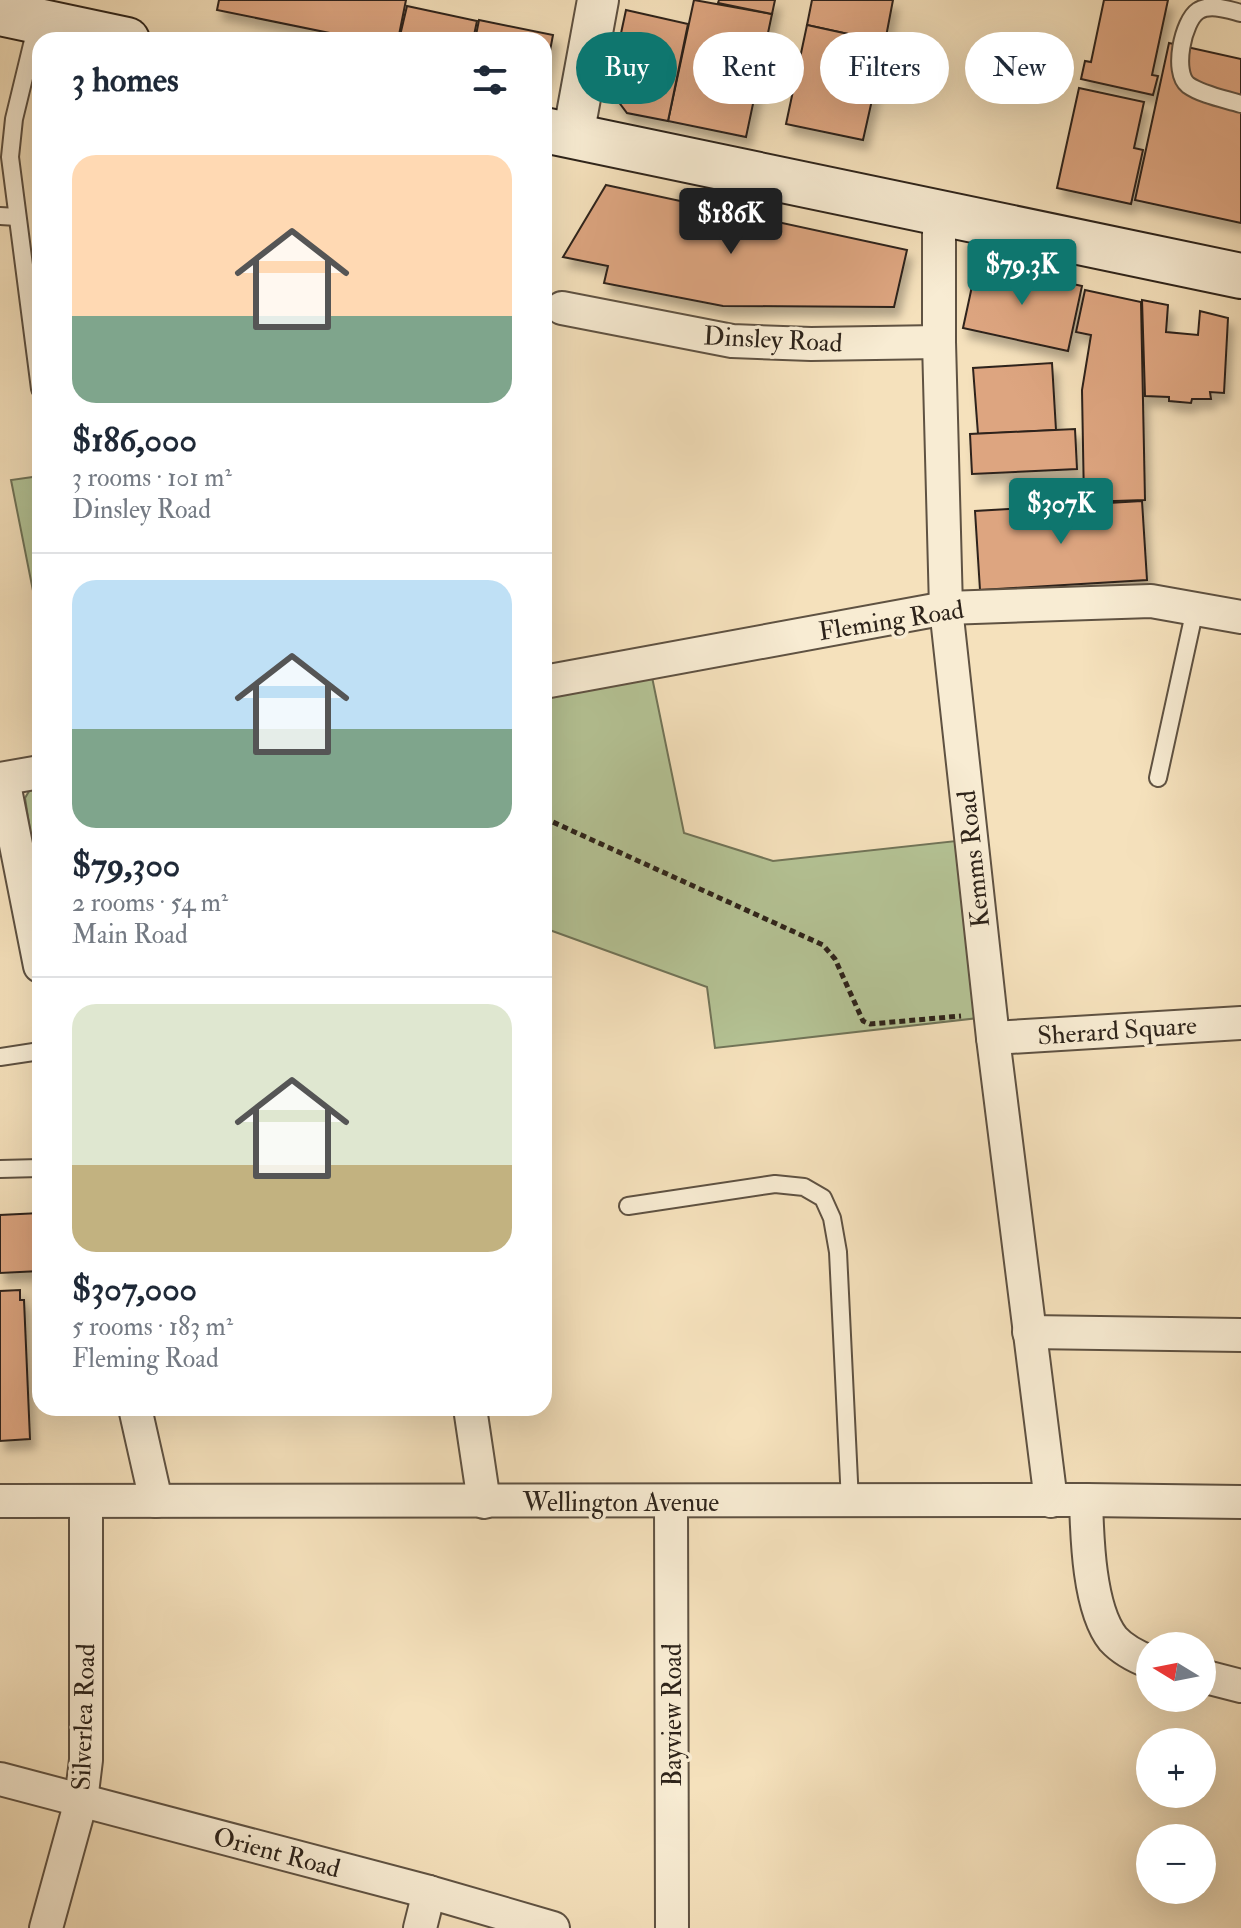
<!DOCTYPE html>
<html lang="en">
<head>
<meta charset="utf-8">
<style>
	:root { --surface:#fff; --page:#f6f6f7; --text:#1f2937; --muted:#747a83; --line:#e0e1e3; --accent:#0f766e }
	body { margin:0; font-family:"IM FELL Double Pica",serif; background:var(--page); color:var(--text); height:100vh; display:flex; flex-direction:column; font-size:30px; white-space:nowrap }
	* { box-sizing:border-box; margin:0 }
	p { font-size:26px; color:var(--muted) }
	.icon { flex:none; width:44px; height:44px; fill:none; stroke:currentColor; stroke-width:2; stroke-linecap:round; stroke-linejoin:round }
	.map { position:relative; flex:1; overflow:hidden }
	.panel { position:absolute; left:32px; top:32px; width:520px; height:1384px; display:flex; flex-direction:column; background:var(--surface); border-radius:24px; box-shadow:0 8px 32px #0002 }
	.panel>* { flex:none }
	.guide { position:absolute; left:576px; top:32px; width:544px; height:72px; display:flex; gap:16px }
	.needle { width:52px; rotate:280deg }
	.buttons { position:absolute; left:1136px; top:1632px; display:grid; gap:16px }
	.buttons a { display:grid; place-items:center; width:80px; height:80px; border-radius:50%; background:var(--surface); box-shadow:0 8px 32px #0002; font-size:40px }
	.price { position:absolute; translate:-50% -68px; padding:0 18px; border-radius:8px; background:var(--accent); color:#fff; font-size:26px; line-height:52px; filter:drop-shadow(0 2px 4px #0008) }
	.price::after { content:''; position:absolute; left:50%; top:48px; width:24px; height:18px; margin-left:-12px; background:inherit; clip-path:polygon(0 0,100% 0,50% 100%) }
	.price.active { background:#222; color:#fff }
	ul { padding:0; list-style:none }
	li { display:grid; align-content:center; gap:16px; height:424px; padding:0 40px }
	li+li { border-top:2px solid var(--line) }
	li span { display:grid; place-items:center; height:248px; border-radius:24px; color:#555 }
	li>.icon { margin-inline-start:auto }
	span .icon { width:144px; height:144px; fill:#fffc; stroke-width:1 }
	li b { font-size:34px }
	h2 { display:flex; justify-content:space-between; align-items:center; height:96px; padding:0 40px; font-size:34px }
	.chip { padding:0 28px; border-radius:36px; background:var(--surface); box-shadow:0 8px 32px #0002; font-size:28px; line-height:72px }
	.chip.active { background:var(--accent); color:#fff }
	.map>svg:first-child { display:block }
	.green { fill:#b5c496; stroke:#717458; stroke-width:2 }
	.building { fill:#dda580; stroke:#2d231a; stroke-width:2; filter:url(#shadow) }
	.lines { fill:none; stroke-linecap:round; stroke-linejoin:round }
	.service-casing { stroke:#5f5242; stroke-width:20 }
	.minor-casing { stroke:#5f5242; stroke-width:36 }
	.tertiary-casing { stroke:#5f5242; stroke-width:44 }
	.secondary-casing { stroke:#2d231a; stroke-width:48 }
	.path { stroke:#2d231a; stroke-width:5; stroke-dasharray:6 4; stroke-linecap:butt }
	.service { stroke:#f8ecd3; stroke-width:16 }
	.minor { stroke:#f8ecd3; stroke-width:32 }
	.tertiary { stroke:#f8ecd3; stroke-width:40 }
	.secondary { stroke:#f8ecd3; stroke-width:44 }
	.labels { text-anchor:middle; stroke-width:7; stroke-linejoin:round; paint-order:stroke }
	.street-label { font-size:26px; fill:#2d231a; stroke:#f8ecd3 }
</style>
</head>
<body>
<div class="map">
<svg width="1241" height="1928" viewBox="0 0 1241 1928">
	<defs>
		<filter id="shadow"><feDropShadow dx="5" dy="9" stdDeviation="4" flood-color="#0004"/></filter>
	</defs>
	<rect width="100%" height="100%" fill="#f5e1bc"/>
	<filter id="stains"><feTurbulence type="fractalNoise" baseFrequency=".0025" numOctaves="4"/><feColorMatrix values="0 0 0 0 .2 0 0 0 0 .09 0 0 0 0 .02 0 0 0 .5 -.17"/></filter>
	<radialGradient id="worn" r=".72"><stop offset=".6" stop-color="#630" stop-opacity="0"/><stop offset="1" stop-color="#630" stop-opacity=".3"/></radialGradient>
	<g class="green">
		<path d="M40 476V615L38 616 11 480Z"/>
		<path d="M652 677 684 833 773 861 956 841 978 1018 715 1048 707 987 544 928V696Z"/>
		<path d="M40 787V889H39L25 798 31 788Z"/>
	</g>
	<g class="building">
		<path d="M219 0H406L398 40H364L217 10Z"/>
		<path d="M694 0 772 14 746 137 668 121Z"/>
		<path d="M719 0H775L772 14 718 3Z"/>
		<path d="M812 0H893L885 42 807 25Z"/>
		<path d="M1104 0H1168L1152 75 1158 76 1153 95 1081 79 1085 61 1091 62Z"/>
		<path d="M407 6 477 21 473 40H399Z"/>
		<path d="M626 10 688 24 668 121 627 113 609 89Z"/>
		<path d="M479 20 553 35 544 82V40H475Z"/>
		<path d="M807 25 885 42 863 140 786 124Z"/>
		<path d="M1169 43 1241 59V223L1135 200Z"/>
		<path d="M1079 88 1144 102 1134 148 1143 150 1131 204 1057 188Z"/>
		<path d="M606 185 907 250 894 307 723 306 604 283 608 266 563 257Z"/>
		<path d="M977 263 1082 286 1068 351 963 328Z"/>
		<path d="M1085 290 1141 302 1145 500 1084 502 1082 390 1091 335 1076 332Z"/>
		<path d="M1142 300 1168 305 1166 332 1198 335 1200 311 1228 318 1224 393 1210 392 1211 399H1192L1191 403 1169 401V397L1145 396Z"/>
		<path d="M1052 363 1056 430 978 434 973 368Z"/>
		<path d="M1075 429 1077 469 972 474 970 434Z"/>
		<path d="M1142 501 1147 580 980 590 975 511Z"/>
		<path d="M40 1213V1271L0 1273V1215Z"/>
		<path d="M20 1290V1300H24L30 1439 0 1441V1291Z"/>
	</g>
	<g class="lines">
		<g class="service-casing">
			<g id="service">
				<path d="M1241 13C1229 10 1210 3 1198 11 1183 21 1172 72 1188 85 1202 95 1225 99 1241 104"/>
				<path d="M37 24 14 119 10 157 40 389"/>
				<path d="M0 216 17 217"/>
				<path d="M1158 778 1195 609"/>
				<path d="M0 1057 40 1051"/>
				<path d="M0 1169 40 1168"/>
				<path d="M628 1206 775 1184 804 1187 823 1198 832 1218 838 1252 850 1502"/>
			</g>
		</g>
		<g class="minor-casing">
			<g id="minor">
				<path d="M939 213V342L946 608 993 1038 1051 1501"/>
				<path d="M562 308 732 341 811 344 939 342"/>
				<path d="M544 682 946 608 1151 601 1241 617"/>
				<path d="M0 779 40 772"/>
				<path d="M3 779 40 966"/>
				<path d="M993 1038 1241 1023"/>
				<path d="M1029 1332 1241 1335"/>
				<path d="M135 1408 156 1501"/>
				<path d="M470 1408 484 1502"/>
				<path d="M1086 1500C1087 1538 1089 1609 1113 1639 1123 1650 1137 1657 1150 1662"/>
				<path d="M0 1501 1086 1500 1241 1502"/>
				<path d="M671 1502 672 1928"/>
				<path d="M1202 1676 1241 1686"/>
				<path d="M0 1779 429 1892 553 1928"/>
				<path d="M46 1928 81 1801 86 1760V1501"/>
				<path d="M420 1928 429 1892"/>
			</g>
		</g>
		<g class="tertiary-casing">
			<path id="tertiary" d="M573 136 598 0"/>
		</g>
		<g class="secondary-casing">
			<g id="secondary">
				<path d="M0 13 127 40"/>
				<path d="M544 130 1241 276"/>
			</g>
		</g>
		<path class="path" d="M544 818 823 945 835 959 863 1021 870 1024 961 1016"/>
		<use href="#service" class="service"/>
		<use href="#minor" class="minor"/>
		<use href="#tertiary" class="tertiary"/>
		<use href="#secondary" class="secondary"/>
	</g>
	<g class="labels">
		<g class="street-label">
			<text transform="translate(773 339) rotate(3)" y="9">Dinsley Road</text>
			<text transform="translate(891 620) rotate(-9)" y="9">Fleming Road</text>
			<text transform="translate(973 859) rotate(-96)" y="9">Kemms Road</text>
			<text transform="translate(1117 1030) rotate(-4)" y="9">Sherard Square</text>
			<text x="621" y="1511">Wellington Avenue</text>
			<text transform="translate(672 1715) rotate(-90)" y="9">Bayview Road</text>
			<text transform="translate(83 1717) rotate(-88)" y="9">Silverlea Road</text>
			<text transform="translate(277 1852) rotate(15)" y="9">Orient Road</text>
		</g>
	</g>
	<rect width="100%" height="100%" filter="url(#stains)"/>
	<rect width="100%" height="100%" fill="url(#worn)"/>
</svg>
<div class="buttons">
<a><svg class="needle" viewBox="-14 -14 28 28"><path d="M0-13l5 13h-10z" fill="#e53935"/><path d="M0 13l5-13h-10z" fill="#747a83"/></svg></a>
<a>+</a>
<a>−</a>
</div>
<b class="price active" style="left:731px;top:256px">$186K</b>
<b class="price" style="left:1022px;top:307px">$79.3K</b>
<b class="price" style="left:1061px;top:546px">$307K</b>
<div class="guide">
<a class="chip active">Buy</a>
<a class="chip">Rent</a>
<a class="chip">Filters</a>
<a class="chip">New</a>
</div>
<section class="panel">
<h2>3 homes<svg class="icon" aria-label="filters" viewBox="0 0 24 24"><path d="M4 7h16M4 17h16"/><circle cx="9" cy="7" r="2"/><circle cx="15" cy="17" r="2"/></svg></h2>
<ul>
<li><span style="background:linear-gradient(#ffd9b3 65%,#7fa58c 0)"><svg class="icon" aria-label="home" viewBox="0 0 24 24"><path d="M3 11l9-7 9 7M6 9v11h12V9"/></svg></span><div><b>$186,000</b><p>3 rooms · 101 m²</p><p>Dinsley Road</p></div></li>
<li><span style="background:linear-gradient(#bfe0f5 60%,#7fa58c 0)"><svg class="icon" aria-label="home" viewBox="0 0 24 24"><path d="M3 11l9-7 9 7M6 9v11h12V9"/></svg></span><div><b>$79,300</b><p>2 rooms · 54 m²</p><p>Main Road</p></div></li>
<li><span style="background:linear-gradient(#dfe7d0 65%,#c2b280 0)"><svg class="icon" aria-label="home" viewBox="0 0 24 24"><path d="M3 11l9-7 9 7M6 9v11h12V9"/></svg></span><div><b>$307,000</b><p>5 rooms · 183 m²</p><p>Fleming Road</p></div></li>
</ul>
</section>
</div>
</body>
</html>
